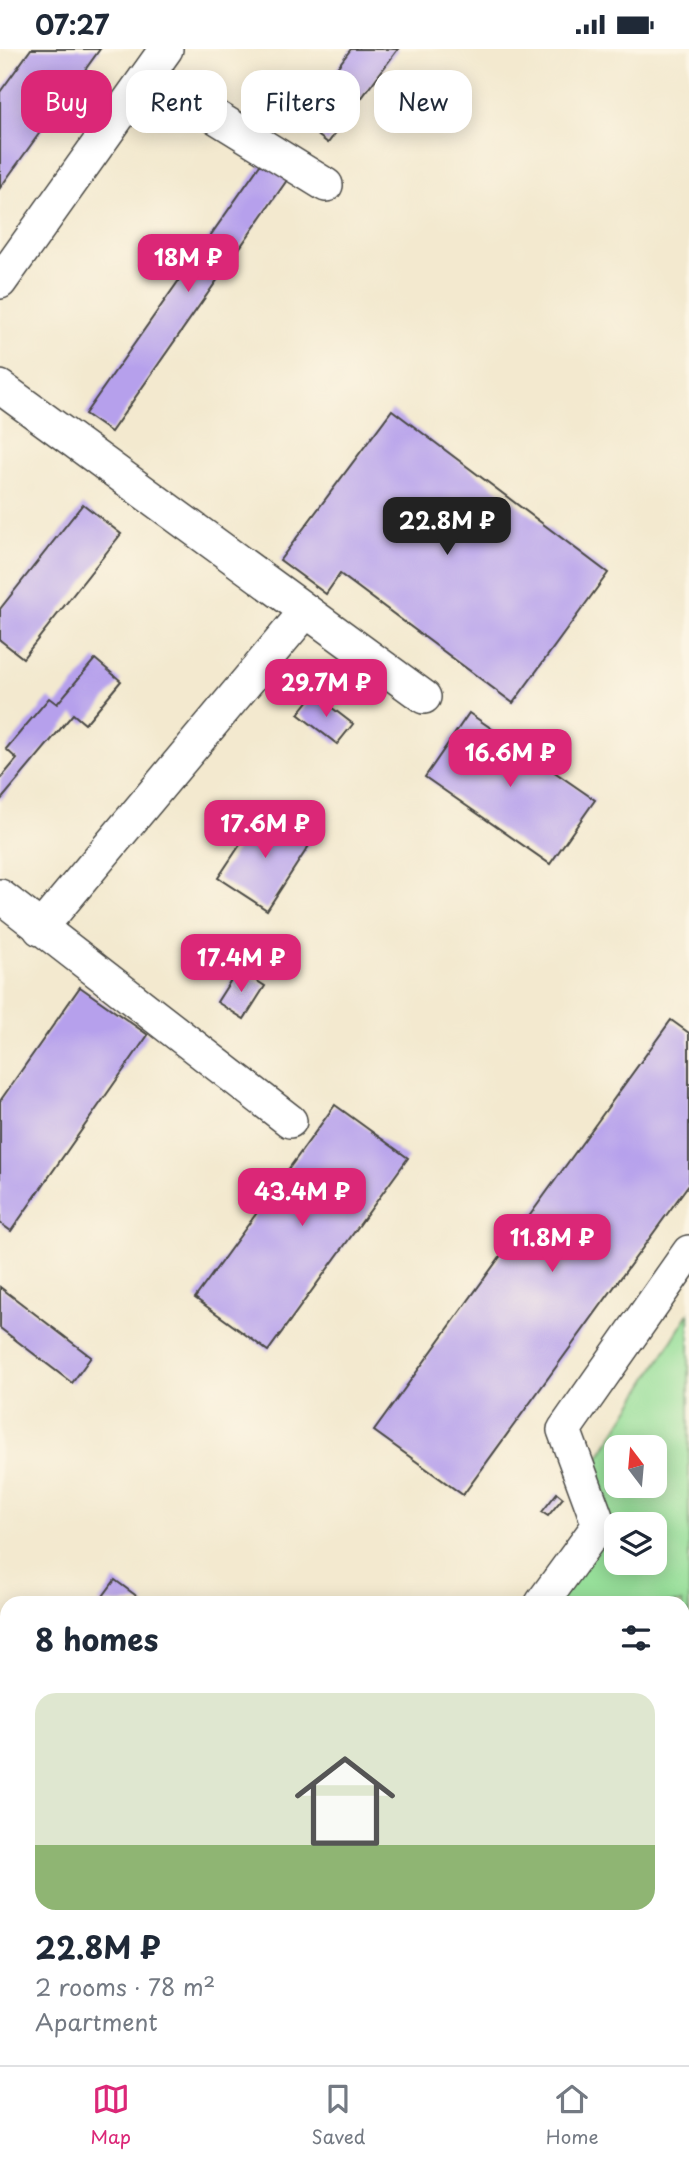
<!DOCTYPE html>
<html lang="en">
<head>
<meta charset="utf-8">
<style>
	:root { --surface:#fff; --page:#f2f2f3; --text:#1f2937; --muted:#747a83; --line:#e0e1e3; --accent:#db2777 }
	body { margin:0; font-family:"Playpen Sans",sans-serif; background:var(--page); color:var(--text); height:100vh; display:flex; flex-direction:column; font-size:26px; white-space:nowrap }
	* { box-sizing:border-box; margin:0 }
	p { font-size:23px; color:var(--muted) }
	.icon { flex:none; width:38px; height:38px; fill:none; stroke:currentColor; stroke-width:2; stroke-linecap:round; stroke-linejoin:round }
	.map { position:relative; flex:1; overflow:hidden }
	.side { position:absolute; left:0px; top:1547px; width:690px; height:469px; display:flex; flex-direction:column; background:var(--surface); border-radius:21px 21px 0 0; box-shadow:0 4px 18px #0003 }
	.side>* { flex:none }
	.hud { position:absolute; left:21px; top:21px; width:648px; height:63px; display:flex; gap:14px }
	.needle { width:46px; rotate:344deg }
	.controls { position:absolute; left:604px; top:1386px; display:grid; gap:14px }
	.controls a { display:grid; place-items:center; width:63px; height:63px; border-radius:14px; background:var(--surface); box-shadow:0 4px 18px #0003; font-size:35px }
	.price { position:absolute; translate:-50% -60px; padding:0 16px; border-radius:14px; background:var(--accent); color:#fff; font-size:23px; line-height:46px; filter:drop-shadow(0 2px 4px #0008) }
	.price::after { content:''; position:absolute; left:50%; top:42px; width:21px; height:16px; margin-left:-10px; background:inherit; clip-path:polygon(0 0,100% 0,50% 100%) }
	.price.active { background:#222; color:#fff }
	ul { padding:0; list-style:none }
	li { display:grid; align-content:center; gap:14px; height:371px; padding:0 35px }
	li+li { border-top:2px solid var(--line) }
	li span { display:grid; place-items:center; height:217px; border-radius:21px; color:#555 }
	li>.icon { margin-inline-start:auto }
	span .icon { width:126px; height:126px; fill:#fffc; stroke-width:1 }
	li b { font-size:30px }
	h2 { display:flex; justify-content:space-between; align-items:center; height:84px; padding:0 35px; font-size:30px }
	.tag { padding:0 24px; border-radius:21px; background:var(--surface); box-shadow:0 4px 18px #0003; font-size:24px; line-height:63px }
	.tag.active { background:var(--accent); color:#fff }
	.status { display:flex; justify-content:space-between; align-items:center; height:49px; padding:0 35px; background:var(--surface); direction:ltr }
	.status svg { height:19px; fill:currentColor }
	.tab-bar { display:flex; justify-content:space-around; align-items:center; height:98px; border-top:2px solid var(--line); background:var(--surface); font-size:19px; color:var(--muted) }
	.tab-bar a { display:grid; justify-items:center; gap:4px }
	.tab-bar .active { color:var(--accent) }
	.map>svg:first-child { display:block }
	.green { fill:#97df9a; stroke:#618562; stroke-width:2; fill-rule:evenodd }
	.building { fill:#b6a0ec }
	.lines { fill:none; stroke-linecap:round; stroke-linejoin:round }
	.minor-casing { stroke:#494844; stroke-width:36 }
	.major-casing { stroke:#494844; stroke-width:41 }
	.minor { stroke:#fff; stroke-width:33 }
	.major { stroke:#ebc669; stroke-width:38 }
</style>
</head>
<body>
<div class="status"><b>07:27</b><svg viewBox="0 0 49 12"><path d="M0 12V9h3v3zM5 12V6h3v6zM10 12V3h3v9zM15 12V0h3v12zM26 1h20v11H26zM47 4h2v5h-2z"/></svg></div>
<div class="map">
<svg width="689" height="2016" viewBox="0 0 689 2016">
	<rect width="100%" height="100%" fill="#fcf5e5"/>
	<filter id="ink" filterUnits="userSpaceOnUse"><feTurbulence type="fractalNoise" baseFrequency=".0143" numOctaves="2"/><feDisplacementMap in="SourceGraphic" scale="14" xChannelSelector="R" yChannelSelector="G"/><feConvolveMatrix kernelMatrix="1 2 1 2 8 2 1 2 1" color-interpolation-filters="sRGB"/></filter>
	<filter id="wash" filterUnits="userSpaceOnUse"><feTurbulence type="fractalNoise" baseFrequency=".00686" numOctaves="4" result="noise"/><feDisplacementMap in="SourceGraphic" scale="28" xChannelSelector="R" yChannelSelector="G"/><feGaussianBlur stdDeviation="1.57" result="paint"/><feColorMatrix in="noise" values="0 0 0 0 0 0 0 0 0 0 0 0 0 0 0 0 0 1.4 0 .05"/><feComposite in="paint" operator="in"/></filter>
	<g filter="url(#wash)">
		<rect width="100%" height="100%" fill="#f3e9cf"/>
		<g class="green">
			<path d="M689 1264V1706L683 1715 682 1554H548L608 1472 589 1424ZM616 1398H654V1437H616ZM616 1475H654V1514H616Z"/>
			<path d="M215 2009H474L469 2016H210Z"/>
		</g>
		<g id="blocks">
			<g class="building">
				<path d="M31 0H100L0 139V43Z"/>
				<path d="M351 0H398L328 94 298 71Z"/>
				<path d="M267 106 292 124 111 383 85 365Z"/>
				<path d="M392 361 608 524 513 654 340 525 326 545 280 511Z"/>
				<path d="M83 455 121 485 23 609 0 591V560Z"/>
				<path d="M95 610 121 632 85 675 73 665 0 752V730L17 710 6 700 49 649 57 655Z"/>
				<path d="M314 645 353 675 337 695 298 665Z"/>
				<path d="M469 664 595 751 550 815 425 728Z"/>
				<path d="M263 761 312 792 267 861 218 829Z"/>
				<path d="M238 920 265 937 244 970 217 953Z"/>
				<path d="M80 938 148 986 11 1182 0 1174V1052Z"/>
				<path d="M671 971 689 984V1135L463 1446 374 1382Z"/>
				<path d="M335 1056 408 1109 268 1302 195 1249Z"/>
				<path d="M0 1238 91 1308 72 1334 0 1279Z"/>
				<path d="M557 1444 563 1449 548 1467 542 1463Z"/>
				<path d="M115 1531 146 1554H98Z"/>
				<path d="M0 1690 7 1695V1776L0 1771Z"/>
				<path d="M625 2009H679L674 2016H620Z"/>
			</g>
		</g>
	</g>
	<g filter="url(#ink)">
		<use href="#blocks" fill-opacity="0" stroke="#494844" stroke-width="2"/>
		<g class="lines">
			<g class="minor-casing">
				<g id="minor">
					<path d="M148 26 326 136"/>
					<path d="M0 233 166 0"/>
					<path d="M0 338 424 648"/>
					<path d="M0 847 290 1072"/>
					<path d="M40 880 306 562"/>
					<path d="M542 1554 599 1476 564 1381 689 1203"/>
					<path d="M1 1616 7 1621"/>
					<path d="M196 2016 201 2009"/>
				</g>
			</g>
			<g class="major-casing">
				<g id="major">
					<path d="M682 1786 689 1777"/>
					<path d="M517 2016 522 2009"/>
				</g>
			</g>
			<use href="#minor" class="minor"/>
			<use href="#major" class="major"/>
		</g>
	</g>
</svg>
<div class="controls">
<a><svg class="needle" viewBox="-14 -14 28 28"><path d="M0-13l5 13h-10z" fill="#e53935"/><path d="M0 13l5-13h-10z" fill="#747a83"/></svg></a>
<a><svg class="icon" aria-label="layers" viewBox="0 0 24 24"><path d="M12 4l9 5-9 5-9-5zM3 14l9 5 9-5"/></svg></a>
</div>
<b class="price" style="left:188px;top:245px">18M ₽</b>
<b class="price active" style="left:447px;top:508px">22.8M ₽</b>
<b class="price" style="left:326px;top:670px">29.7M ₽</b>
<b class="price" style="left:510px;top:740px">16.6M ₽</b>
<b class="price" style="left:265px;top:811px">17.6M ₽</b>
<b class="price" style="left:241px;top:945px">17.4M ₽</b>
<b class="price" style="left:302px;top:1179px">43.4M ₽</b>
<b class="price" style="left:552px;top:1225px">11.8M ₽</b>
<div class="hud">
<a class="tag active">Buy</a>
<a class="tag">Rent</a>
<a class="tag">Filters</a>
<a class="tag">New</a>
</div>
<section class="side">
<h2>8 homes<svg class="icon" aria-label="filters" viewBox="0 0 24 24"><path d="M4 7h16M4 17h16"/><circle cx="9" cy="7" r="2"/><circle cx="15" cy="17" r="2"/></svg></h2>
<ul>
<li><span style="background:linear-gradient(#dfe7d0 70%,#8fb573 0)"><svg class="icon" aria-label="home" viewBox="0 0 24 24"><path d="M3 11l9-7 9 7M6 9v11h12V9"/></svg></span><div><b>22.8M ₽</b><p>2 rooms · 78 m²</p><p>Apartment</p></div></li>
</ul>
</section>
</div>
<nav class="tab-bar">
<a class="active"><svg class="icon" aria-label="map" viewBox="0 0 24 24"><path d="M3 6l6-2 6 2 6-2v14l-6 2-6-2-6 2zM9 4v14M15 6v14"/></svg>Map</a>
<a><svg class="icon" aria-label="saved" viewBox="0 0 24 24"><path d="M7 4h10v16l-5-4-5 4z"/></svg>Saved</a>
<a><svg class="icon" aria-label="home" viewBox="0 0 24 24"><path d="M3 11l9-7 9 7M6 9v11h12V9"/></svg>Home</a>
</nav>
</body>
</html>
